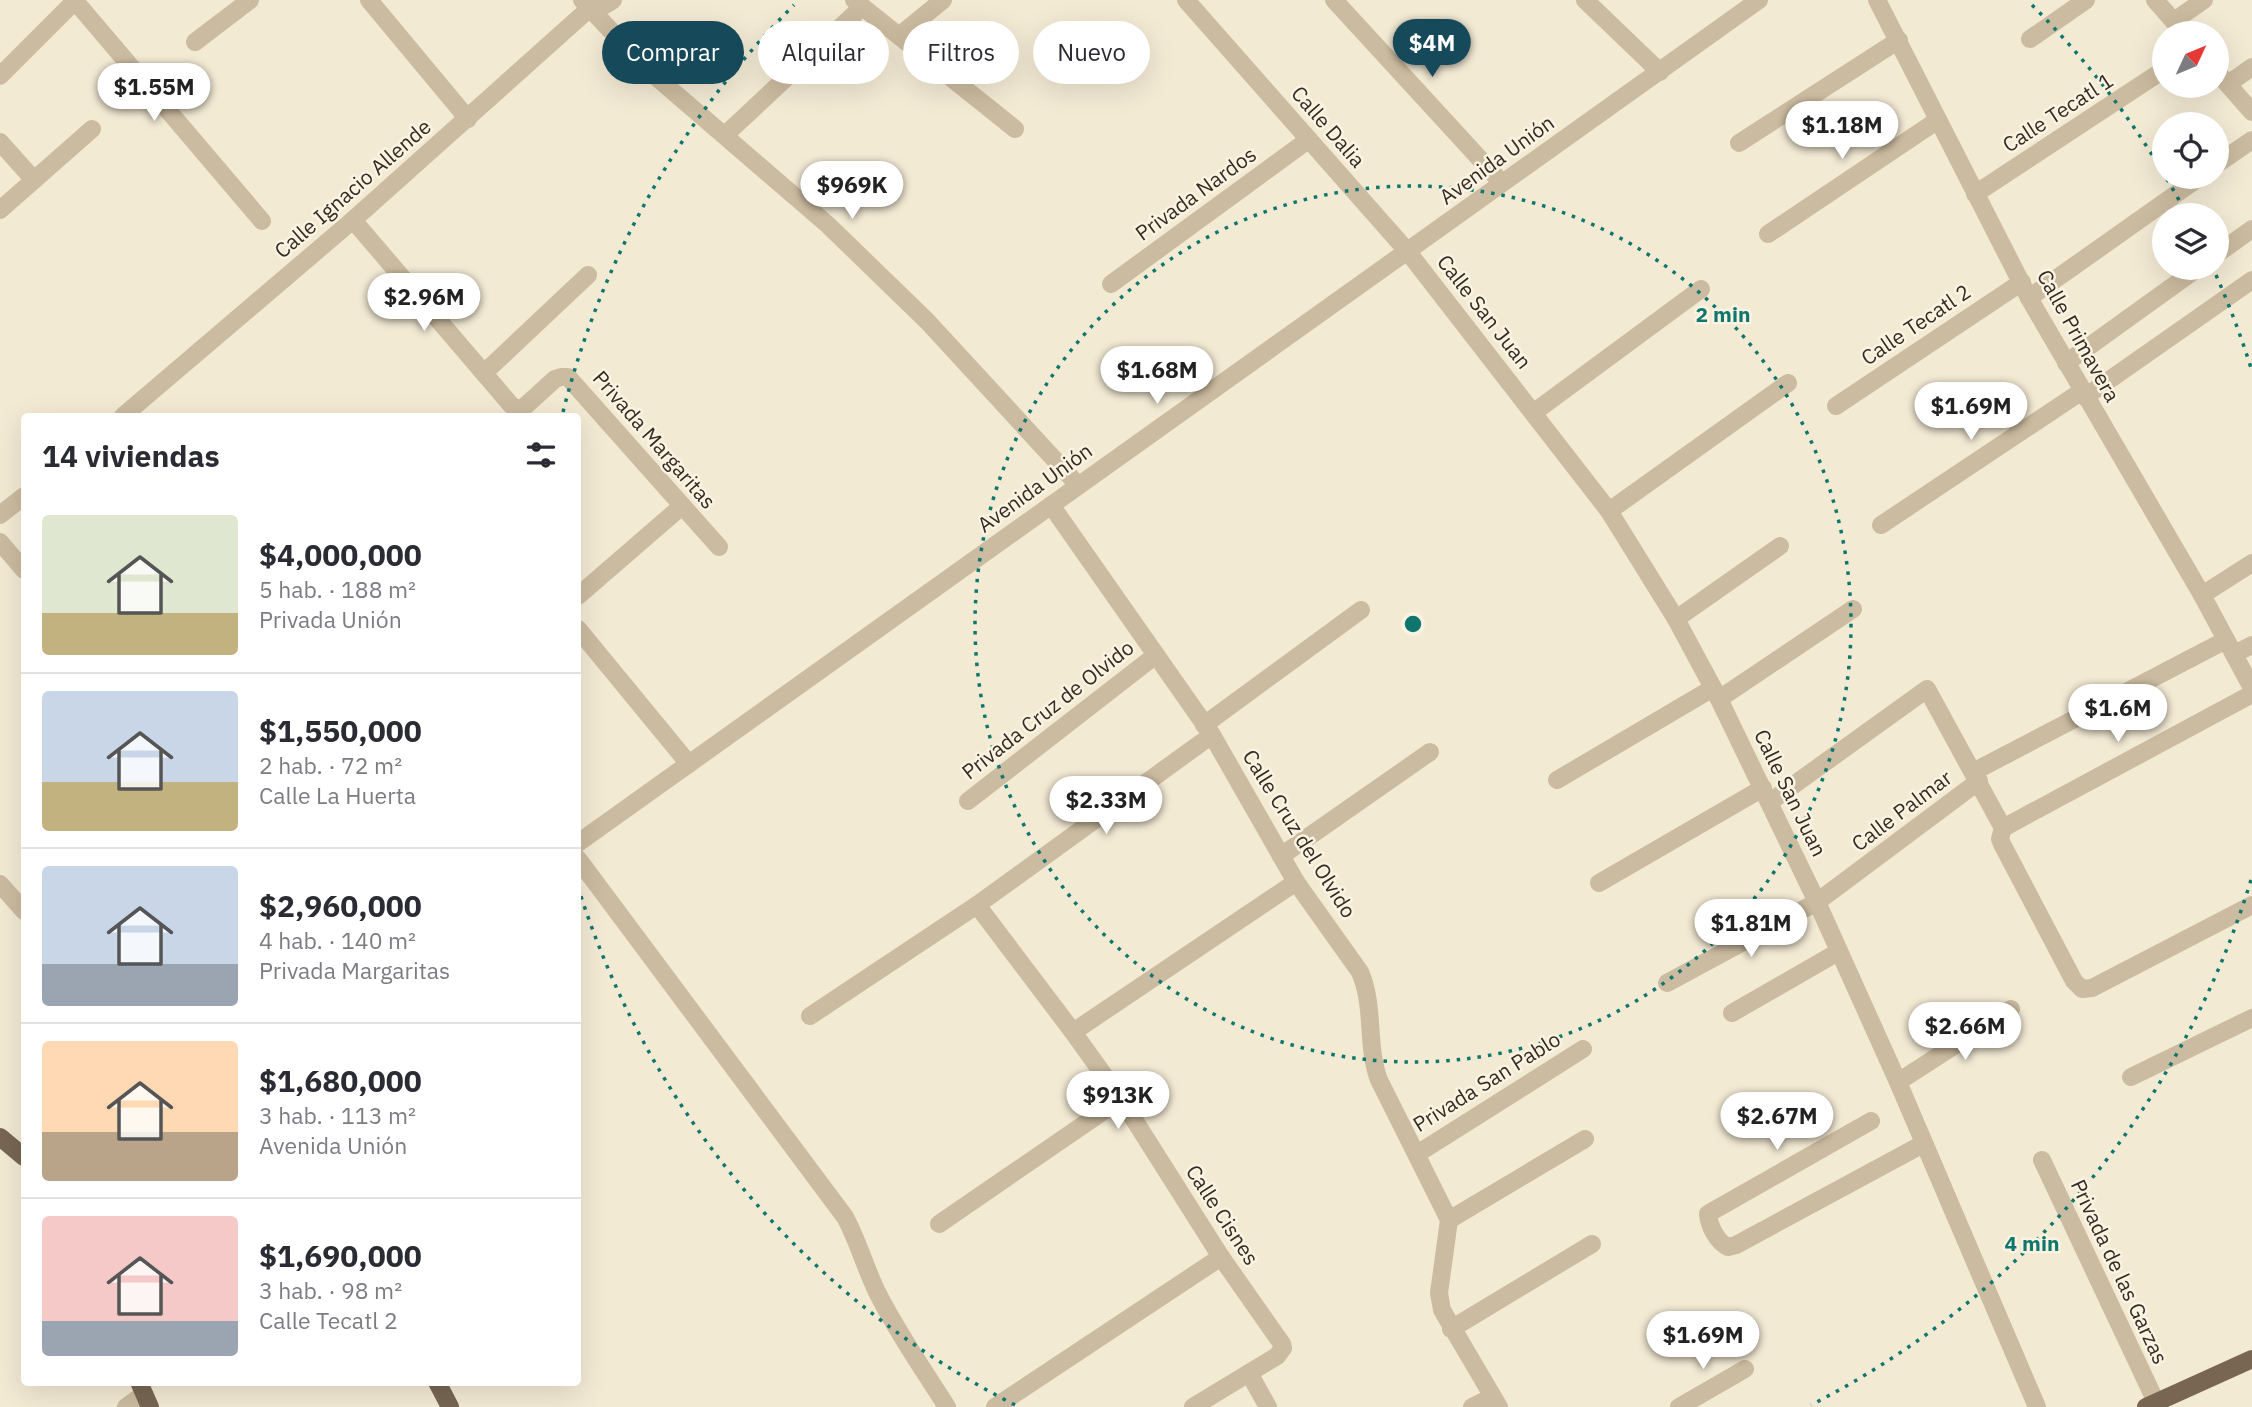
<!DOCTYPE html>
<html lang="es">
<head>
<meta charset="utf-8">
<style>
	:root { --surface:#fff; --page:#f7f7f7; --text:#2b2b33; --muted:#7c7c81; --line:#e1e1e2; --accent:#164959 }
	body { margin:0; font-family:"IBM Plex Sans",sans-serif; background:var(--page); color:var(--text); height:100vh; display:flex; flex-direction:column; font-size:26px; white-space:nowrap }
	* { box-sizing:border-box; margin:0 }
	p { font-size:23px; color:var(--muted) }
	.icon { flex:none; width:38px; height:38px; fill:none; stroke:currentColor; stroke-width:2; stroke-linecap:round; stroke-linejoin:round }
	.map { position:relative; flex:1; overflow:hidden }
	.drawer { position:absolute; left:21px; top:413px; width:560px; height:973px; display:flex; flex-direction:column; background:var(--surface); border-radius:7px; box-shadow:0 7px 28px #0002 }
	.drawer>* { flex:none }
	.hud { position:absolute; left:602px; top:21px; width:665px; height:63px; display:flex; gap:14px }
	.needle { width:46px; rotate:46deg }
	.buttons { position:absolute; left:2152px; top:21px; display:grid; gap:14px }
	.buttons a { display:grid; place-items:center; width:77px; height:77px; border-radius:50%; background:var(--surface); box-shadow:0 7px 28px #0002; font-size:35px }
	.price { position:absolute; translate:-50% -60px; padding:0 16px; border-radius:24px; background:#fff; color:#222; font-size:23px; line-height:46px; filter:drop-shadow(0 2px 4px #0008) }
	.price::after { content:''; position:absolute; left:50%; top:42px; width:21px; height:16px; margin-left:-10px; background:inherit; clip-path:polygon(0 0,100% 0,50% 100%) }
	.price.active { background:var(--accent); color:#fff }
	ul { padding:0; list-style:none }
	li { display:flex; align-items:center; gap:21px; height:175px; padding:0 21px }
	li+li { border-top:2px solid var(--line) }
	li span { display:grid; place-items:center; flex:none; width:196px; height:140px; border-radius:7px; color:#555 }
	li>.icon { margin-inline-start:auto }
	span .icon { width:84px; height:84px; fill:#fffc; stroke-width:1 }
	li b { font-size:30px }
	h2 { display:flex; justify-content:space-between; align-items:center; height:84px; padding:0 21px; font-size:30px }
	.chip { padding:0 24px; border-radius:32px; background:var(--surface); box-shadow:0 7px 28px #0002; font-size:24px; line-height:63px }
	.chip.active { background:var(--accent); color:#fff }
	.map>svg:first-child { display:block }
	.lines { fill:none; stroke-linecap:round; stroke-linejoin:round }
	.minor { stroke:#cbbba0; stroke-width:18 }
	.major { stroke:#786653; stroke-width:18 }
	.ring { fill:none; stroke:#0f766e; stroke-width:3.5; stroke-dasharray:3.5 7 }
	.labels { text-anchor:middle; stroke-width:5; stroke-linejoin:round; paint-order:stroke }
	.street-label { font-size:21px; fill:#342c24; stroke:#fbf3e1 }
	.centre { fill:#0f766e; stroke:#fbf3e1; stroke-width:3.5 }
	.ring-label { font-size:21px; text-anchor:middle; font-weight:bold; fill:#0f766e; stroke:#fbf3e1; stroke-width:5; stroke-linejoin:round; paint-order:stroke }
</style>
</head>
<body>
<div class="map">
<svg width="2252" height="1407" viewBox="0 0 2252 1407">
	<rect width="100%" height="100%" fill="#f3ead4"/>
	<g class="lines">
		<g class="minor">
			<path d="M369 0 468 119"/>
			<path d="M582 0 648 70 828 225 927 321 1078 485"/>
			<path d="M854 0 1015 129"/>
			<path d="M1186 0 1408 252 1609 511 1676 619 1719 699 1817 902 1898 1082 2037 1407"/>
			<path d="M1334 0 1502 183"/>
			<path d="M1585 0 1660 72"/>
			<path d="M1877 0 2029 298 2202 595 2252 688"/>
			<path d="M2155 0 2184 33"/>
			<path d="M75 1 262 221"/>
			<path d="M2174 21 2204 0"/>
			<path d="M899 36 943 0"/>
			<path d="M2030 39 2086 0"/>
			<path d="M195 42 250 0"/>
			<path d="M2217 72 2252 112"/>
			<path d="M0 76 76 0"/>
			<path d="M2228 84 2252 67"/>
			<path d="M725 135 862 7"/>
			<path d="M0 142 34 180"/>
			<path d="M1739 143 1899 40"/>
			<path d="M2217 164 2252 140"/>
			<path d="M1975 194 2165 69"/>
			<path d="M0 210 92 129"/>
			<path d="M353 220 511 405 515 408H523L555 379 561 377H568L719 547"/>
			<path d="M1768 234 1938 120"/>
			<path d="M2217 254 2252 229"/>
			<path d="M1111 284 1308 140"/>
			<path d="M2029 298 2200 177"/>
			<path d="M2066 363 2198 268"/>
			<path d="M484 373 588 275"/>
			<path d="M2085 397 2252 280"/>
			<path d="M1836 406 2022 282"/>
			<path d="M1533 413 1701 289"/>
			<path d="M123 416 353 220 590 8 605 5 613 0"/>
			<path d="M1051 505 1212 735 1296 882 1360 972C1375 1006 1366 1046 1379 1080L1449 1220 1439 1293 1442 1310 1499 1407"/>
			<path d="M1609 511 1788 383"/>
			<path d="M0 515 24 496"/>
			<path d="M1881 525 2082 391"/>
			<path d="M0 542 24 570"/>
			<path d="M2202 595 2252 563"/>
			<path d="M578 596 682 506"/>
			<path d="M1676 619 1780 546"/>
			<path d="M578 629 689 764"/>
			<path d="M2234 654 2252 645"/>
			<path d="M1719 699 1853 609"/>
			<path d="M1204 725 1361 610"/>
			<path d="M1973 772 2226 640"/>
			<path d="M1557 780 1713 688"/>
			<path d="M968 801 1156 655"/>
			<path d="M1770 802 1927 689 2003 828 2000 839 2002 844 2074 981 2082 989 2092 988 2252 905"/>
			<path d="M2003 828 2252 694"/>
			<path d="M578 843 1759 0"/>
			<path d="M1281 856 1430 752"/>
			<path d="M578 859 845 1217C858 1241 865 1267 877 1292 897 1332 923 1369 947 1407"/>
			<path d="M1599 883 1763 788"/>
			<path d="M0 884 24 911"/>
			<path d="M977 905 1073 1032 1121 1099 1221 1257 1282 1344 1283 1348 1277 1356 1193 1407"/>
			<path d="M1667 983 1817 902 1979 781"/>
			<path d="M1732 1013 1838 952"/>
			<path d="M810 1016 977 905 1212 735"/>
			<path d="M1073 1032 1296 882"/>
			<path d="M2131 1077 2252 1018"/>
			<path d="M1898 1082 2011 1009"/>
			<path d="M1871 1121 1711 1212 1708 1214C1709 1226 1717 1242 1728 1247L1736 1245 1923 1144"/>
			<path d="M1417 1154 1583 1049"/>
			<path d="M2042 1160 2156 1402"/>
			<path d="M1449 1220 1585 1139"/>
			<path d="M939 1224 1121 1099"/>
			<path d="M1451 1329 1592 1244"/>
			<path d="M1249 1373 1268 1407"/>
			<path d="M126 1407 144 1394"/>
			<path d="M995 1407 1221 1257"/>
			<path d="M1472 1407 1492 1397"/>
			<path d="M1679 1407 1745 1369"/>
		</g>
		<g class="major">
			<path d="M0 1137 24 1157"/>
			<path d="M139 1382 150 1407"/>
			<path d="M437 1382 450 1407"/>
			<path d="M2146 1407 2252 1359"/>
		</g>
	</g>
	<g class="ring">
		<circle cx="1413" cy="624" r="438"/>
		<path d="M2251 880A876 876 0 0 1 1811 1405M1015 1405A876 876 0 0 1 578 887M563 412A876 876 0 0 1 794 5M2032 5A876 876 0 0 1 2186 213M2216 275A876 876 0 0 1 2251 368"/>
	</g>
	<g class="labels">
		<g class="street-label">
			<text transform="translate(2058 113) rotate(-33)" y="7">Calle Tecatl 1</text>
			<text transform="translate(1328 127) rotate(49)" y="7">Calle Dalia</text>
			<text transform="translate(1497 160) rotate(-36)" y="7">Avenida Unión</text>
			<text transform="translate(353 189) rotate(-41)" y="7">Calle Ignacio Allende</text>
			<text transform="translate(1196 194) rotate(-36)" y="7">Privada Nardos</text>
			<text transform="translate(1484 312) rotate(52)" y="7">Calle San Juan</text>
			<text transform="translate(1916 325) rotate(-34)" y="7">Calle Tecatl 2</text>
			<text transform="translate(2078 336) rotate(61)" y="7">Calle Primavera</text>
			<text transform="translate(654 440) rotate(49)" y="7">Privada Margaritas</text>
			<text transform="translate(1035 488) rotate(-36)" y="7">Avenida Unión</text>
			<text transform="translate(1048 710) rotate(-38)" y="7">Privada Cruz de Olvido</text>
			<text transform="translate(1790 793) rotate(64)" y="7">Calle San Juan</text>
			<text transform="translate(1902 811) rotate(-37)" y="7">Calle Palmar</text>
			<text transform="translate(1299 834) rotate(58)" y="7">Calle Cruz del Olvido</text>
			<text transform="translate(1487 1082) rotate(-32)" y="7">Privada San Pablo</text>
			<text transform="translate(1222 1215) rotate(57)" y="7">Calle Cisnes</text>
			<text transform="translate(2119 1272) rotate(65)" y="7">Privada de las Garzas</text>
		</g>
	</g>
	<circle cx="1413" cy="624" r="10" class="centre"/>
	<g class="ring-label">
		<text x="1723" y="322">2 min</text>
		<text x="2032" y="1251">4 min</text>
	</g>
</svg>
<div class="buttons">
<a><svg class="needle" viewBox="-14 -14 28 28"><path d="M0-13l5 13h-10z" fill="#e53935"/><path d="M0 13l5-13h-10z" fill="#7c7c81"/></svg></a>
<a><svg class="icon" aria-label="locate" viewBox="0 0 24 24"><circle cx="12" cy="12" r="6"/><path d="M12 2v4M12 18v4M2 12h4M18 12h4"/></svg></a>
<a><svg class="icon" aria-label="layers" viewBox="0 0 24 24"><path d="M12 4l9 5-9 5-9-5zM3 14l9 5 9-5"/></svg></a>
</div>
<b class="price active" style="left:1432px;top:79px">$4M</b>
<b class="price" style="left:154px;top:123px">$1.55M</b>
<b class="price" style="left:1842px;top:161px">$1.18M</b>
<b class="price" style="left:852px;top:221px">$969K</b>
<b class="price" style="left:424px;top:333px">$2.96M</b>
<b class="price" style="left:1157px;top:406px">$1.68M</b>
<b class="price" style="left:1971px;top:442px">$1.69M</b>
<b class="price" style="left:2118px;top:744px">$1.6M</b>
<b class="price" style="left:1106px;top:836px">$2.33M</b>
<b class="price" style="left:1751px;top:959px">$1.81M</b>
<b class="price" style="left:1965px;top:1062px">$2.66M</b>
<b class="price" style="left:1118px;top:1131px">$913K</b>
<b class="price" style="left:1777px;top:1152px">$2.67M</b>
<b class="price" style="left:1703px;top:1371px">$1.69M</b>
<div class="hud">
<a class="chip active">Comprar</a>
<a class="chip">Alquilar</a>
<a class="chip">Filtros</a>
<a class="chip">Nuevo</a>
</div>
<section class="drawer">
<h2>14 viviendas<svg class="icon" aria-label="filters" viewBox="0 0 24 24"><path d="M4 7h16M4 17h16"/><circle cx="9" cy="7" r="2"/><circle cx="15" cy="17" r="2"/></svg></h2>
<ul>
<li><span style="background:linear-gradient(#dfe7d0 70%,#c2b280 0)"><svg class="icon" aria-label="home" viewBox="0 0 24 24"><path d="M3 11l9-7 9 7M6 9v11h12V9"/></svg></span><div><b>$4,000,000</b><p>5 hab. · 188 m²</p><p>Privada Unión</p></div></li>
<li><span style="background:linear-gradient(#c9d6e8 65%,#c2b280 0)"><svg class="icon" aria-label="home" viewBox="0 0 24 24"><path d="M3 11l9-7 9 7M6 9v11h12V9"/></svg></span><div><b>$1,550,000</b><p>2 hab. · 72 m²</p><p>Calle La Huerta</p></div></li>
<li><span style="background:linear-gradient(#c9d6e8 70%,#9aa5b1 0)"><svg class="icon" aria-label="home" viewBox="0 0 24 24"><path d="M3 11l9-7 9 7M6 9v11h12V9"/></svg></span><div><b>$2,960,000</b><p>4 hab. · 140 m²</p><p>Privada Margaritas</p></div></li>
<li><span style="background:linear-gradient(#ffd9b3 65%,#b9a48a 0)"><svg class="icon" aria-label="home" viewBox="0 0 24 24"><path d="M3 11l9-7 9 7M6 9v11h12V9"/></svg></span><div><b>$1,680,000</b><p>3 hab. · 113 m²</p><p>Avenida Unión</p></div></li>
<li><span style="background:linear-gradient(#f6c9c9 75%,#9aa5b1 0)"><svg class="icon" aria-label="home" viewBox="0 0 24 24"><path d="M3 11l9-7 9 7M6 9v11h12V9"/></svg></span><div><b>$1,690,000</b><p>3 hab. · 98 m²</p><p>Calle Tecatl 2</p></div></li>
</ul>
</section>
</div>
</body>
</html>
